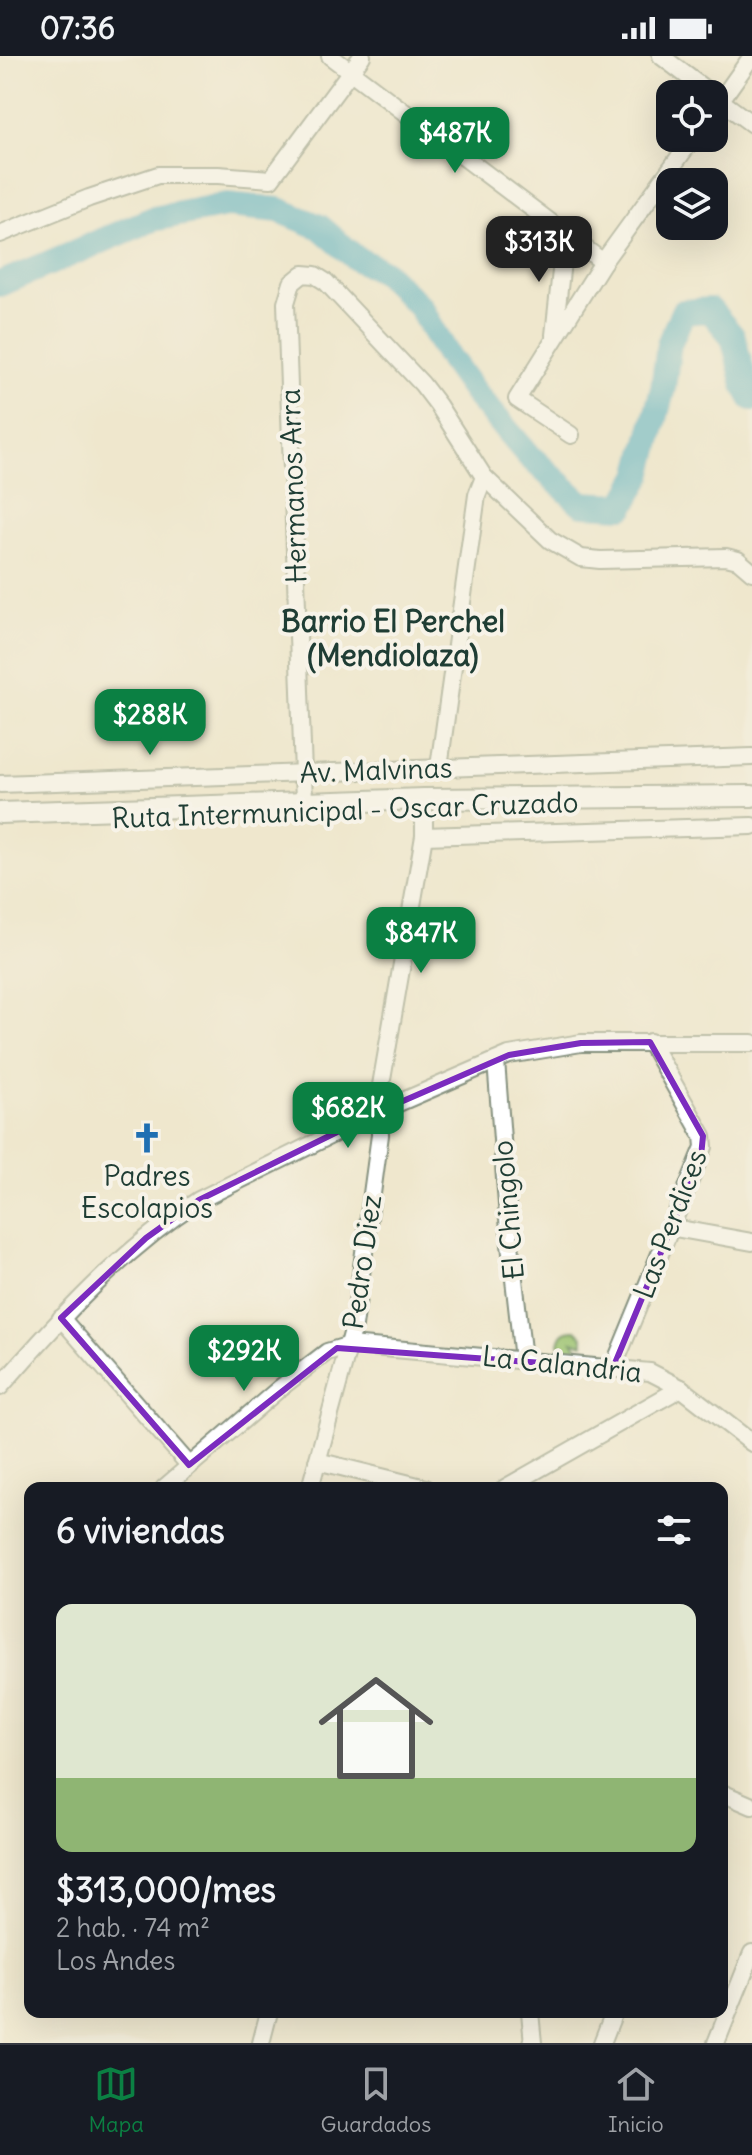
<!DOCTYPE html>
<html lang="es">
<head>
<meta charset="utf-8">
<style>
	:root { --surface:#171b24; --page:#20242c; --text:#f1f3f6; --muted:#9ea1a6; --line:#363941; --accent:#0b8043 }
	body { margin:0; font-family:Delius,sans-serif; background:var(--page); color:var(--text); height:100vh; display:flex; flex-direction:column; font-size:30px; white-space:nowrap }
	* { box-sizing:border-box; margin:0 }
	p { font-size:26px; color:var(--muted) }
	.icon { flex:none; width:44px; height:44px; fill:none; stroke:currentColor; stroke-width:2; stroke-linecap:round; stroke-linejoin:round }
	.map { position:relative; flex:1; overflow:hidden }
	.panel { position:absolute; left:24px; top:1426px; width:704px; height:536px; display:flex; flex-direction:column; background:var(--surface); border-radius:16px; box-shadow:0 8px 32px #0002 }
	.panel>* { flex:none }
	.buttons { position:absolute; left:656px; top:24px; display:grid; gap:16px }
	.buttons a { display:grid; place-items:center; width:72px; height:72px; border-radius:16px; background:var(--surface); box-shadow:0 8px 32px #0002; font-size:40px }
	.price { position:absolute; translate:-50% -68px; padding:0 18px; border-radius:16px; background:var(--accent); color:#fff; font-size:26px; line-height:52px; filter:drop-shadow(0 2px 4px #0008) }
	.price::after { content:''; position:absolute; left:50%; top:48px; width:24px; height:18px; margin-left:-12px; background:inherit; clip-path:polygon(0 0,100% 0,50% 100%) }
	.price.on { background:#222; color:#fff }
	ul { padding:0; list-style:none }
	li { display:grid; align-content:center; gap:16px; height:424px; padding:0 32px }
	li+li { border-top:2px solid var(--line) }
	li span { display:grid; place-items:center; height:248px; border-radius:16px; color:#555 }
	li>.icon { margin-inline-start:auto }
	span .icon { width:144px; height:144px; fill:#fffc; stroke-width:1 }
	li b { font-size:34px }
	h2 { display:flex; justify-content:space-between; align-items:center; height:96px; padding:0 32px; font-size:34px }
	.status { display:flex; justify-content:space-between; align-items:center; height:56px; padding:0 40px; background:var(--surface); direction:ltr }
	.status svg { height:22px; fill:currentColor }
	.dock { display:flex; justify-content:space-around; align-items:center; height:112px; border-top:2px solid var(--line); background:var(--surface); font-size:22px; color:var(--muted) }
	.dock a { display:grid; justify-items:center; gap:4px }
	.dock .on { color:var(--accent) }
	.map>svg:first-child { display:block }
	.green { fill:#9cc36f; stroke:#5e8052; stroke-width:2 }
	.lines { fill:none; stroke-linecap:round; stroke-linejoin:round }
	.river { stroke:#45aac5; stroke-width:26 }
	.minor-casing { stroke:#879280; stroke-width:20 }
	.major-casing { stroke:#879280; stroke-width:24 }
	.minor { stroke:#fff; stroke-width:16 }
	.major { stroke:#fff; stroke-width:20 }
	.marked { fill:none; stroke:#7b2cbf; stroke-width:6; stroke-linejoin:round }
	.labels { text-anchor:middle; stroke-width:8; stroke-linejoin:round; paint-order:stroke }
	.street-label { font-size:28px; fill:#1f3d34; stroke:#f7f3e8 }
	.poi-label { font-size:28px; fill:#1f3d34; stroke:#f7f3e8 }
	.neighbourhood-label { font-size:30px; font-weight:bold; fill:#1f3d34; stroke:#f7f3e8 }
</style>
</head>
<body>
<div class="status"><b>07:36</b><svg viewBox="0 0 49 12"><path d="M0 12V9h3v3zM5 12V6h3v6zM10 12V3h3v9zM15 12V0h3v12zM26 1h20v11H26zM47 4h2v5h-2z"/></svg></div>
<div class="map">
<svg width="752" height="1987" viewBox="0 0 752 1987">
	<rect width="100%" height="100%" fill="#f7f3e8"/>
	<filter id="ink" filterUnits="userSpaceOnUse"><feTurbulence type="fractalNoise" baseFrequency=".0125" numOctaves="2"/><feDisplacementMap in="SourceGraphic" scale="16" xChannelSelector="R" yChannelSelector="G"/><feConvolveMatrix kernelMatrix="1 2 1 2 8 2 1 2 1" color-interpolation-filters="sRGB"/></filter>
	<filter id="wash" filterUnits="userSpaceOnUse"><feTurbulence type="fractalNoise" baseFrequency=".006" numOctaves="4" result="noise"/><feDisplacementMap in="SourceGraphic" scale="32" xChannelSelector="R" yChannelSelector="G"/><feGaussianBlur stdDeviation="1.8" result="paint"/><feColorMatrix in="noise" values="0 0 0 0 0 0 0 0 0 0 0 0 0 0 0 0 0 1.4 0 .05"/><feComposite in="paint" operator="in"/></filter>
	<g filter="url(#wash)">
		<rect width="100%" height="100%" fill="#efe7cd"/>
		<path class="green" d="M576 1274 583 1281V1288L573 1285 580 1295 568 1298 559 1288C561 1277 565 1274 576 1274Z"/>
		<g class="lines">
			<path class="river" d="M0 228 153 163 227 149 279 154 320 171 357 203 384 216 420 251 447 298 474 336 528 399 582 448 623 450 640 420 663 332 669 288 683 256 710 254 733 281 745 329 752 342"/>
		</g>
	</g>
	<g filter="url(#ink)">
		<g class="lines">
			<g class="minor-casing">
				<g id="minor">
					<path d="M330 0 603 206"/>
					<path d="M661 0 711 38"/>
					<path d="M714 40 752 68"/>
					<path d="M714 54 752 0"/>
					<path d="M0 178 89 142 158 119H218L271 123 362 0"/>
					<path d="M554 279 565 178"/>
					<path d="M571 379 517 343 603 206 693 82"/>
					<path d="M439 711 477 439 484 421"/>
					<path d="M0 728 752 701"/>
					<path d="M304 745 286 247 292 227 303 218 315 219 326 226 422 328 438 349 484 421 550 484 581 502 600 504 726 501 738 504 752 516"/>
					<path d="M424 780 752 770"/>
					<path d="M496 1005 510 1188 523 1303"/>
					<path d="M669 1171 752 1186"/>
					<path d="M61 1262 189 1409"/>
					<path d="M613 1312 704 1091 703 1080 650 986"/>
					<path d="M0 1331C60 1262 122 1194 199 1144L380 1055 509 999 581 987H752"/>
					<path d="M317 1405 426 1432"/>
					<path d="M164 1432 280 1332 327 1296 350 1289 650 1316 681 1332 752 1387"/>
					<path d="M310 1432 354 1270 380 1079 379 1041 424 780V743"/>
					<path d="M505 1432 681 1332"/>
					<path d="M722 1737 752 1750"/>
					<path d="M530 1956 533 1987"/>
					<path d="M261 1987 269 1956"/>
					<path d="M602 1987 614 1956"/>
					<path d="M716 1987 752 1897"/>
				</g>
			</g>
			<g class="major-casing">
				<path id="major" d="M0 757 424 743 752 740"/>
			</g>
			<use href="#minor" class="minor"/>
			<use href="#major" class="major"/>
		</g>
	</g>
	<path d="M0 0H752V1987H0ZM650 986 703 1080 701 1100 613 1312 337 1292 189 1409 61 1262 146 1182 199 1144 380 1055 509 999 581 987Z" fill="#efe7cd" fill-opacity=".55" fill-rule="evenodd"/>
	<path class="marked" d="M650 986 703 1080 701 1100 613 1312 337 1292 189 1409 61 1262 146 1182 199 1144 380 1055 509 999 581 987Z"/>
	<defs>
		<g id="church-bare" transform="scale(2.4)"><path d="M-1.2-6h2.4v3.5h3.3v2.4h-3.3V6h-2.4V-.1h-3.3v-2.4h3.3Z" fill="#1f6fb2" stroke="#f7f3e8" stroke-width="2.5" paint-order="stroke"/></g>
	</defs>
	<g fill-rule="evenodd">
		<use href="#church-bare" x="147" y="1082"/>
	</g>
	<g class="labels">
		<g class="street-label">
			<text transform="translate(293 430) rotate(-92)" y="10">Hermanos Arra</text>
			<text transform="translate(376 714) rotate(-2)" y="10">Av. Malvinas</text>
			<text transform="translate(345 754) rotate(-2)" y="10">Ruta Intermunicipal - Oscar Cruzado</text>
			<text transform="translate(508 1154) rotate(-95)" y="10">El Chingolo</text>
			<text transform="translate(670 1168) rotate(-69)" y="10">Las Perdices</text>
			<text transform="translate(362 1206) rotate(-82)" y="10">Pedro Diez</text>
			<text transform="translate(562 1308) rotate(6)" y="10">La Calandria</text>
		</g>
		<g class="poi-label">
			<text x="147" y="1130">Padres<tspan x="147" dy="32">Escolapios</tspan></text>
		</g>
		<g class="neighbourhood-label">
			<text x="393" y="576">Barrio El Perchel<tspan x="393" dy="34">(Mendiolaza)</tspan></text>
		</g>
	</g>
</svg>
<div class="buttons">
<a><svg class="icon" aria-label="locate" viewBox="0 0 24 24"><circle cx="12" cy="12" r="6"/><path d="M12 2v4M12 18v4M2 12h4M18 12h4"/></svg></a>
<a><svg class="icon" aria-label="layers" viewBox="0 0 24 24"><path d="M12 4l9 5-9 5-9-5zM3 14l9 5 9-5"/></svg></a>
</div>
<b class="price" style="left:455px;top:119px">$487K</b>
<b class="price on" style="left:539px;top:228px">$313K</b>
<b class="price" style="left:150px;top:701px">$288K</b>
<b class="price" style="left:421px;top:919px">$847K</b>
<b class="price" style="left:348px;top:1094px">$682K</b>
<b class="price" style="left:244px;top:1337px">$292K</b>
<section class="panel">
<h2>6 viviendas<svg class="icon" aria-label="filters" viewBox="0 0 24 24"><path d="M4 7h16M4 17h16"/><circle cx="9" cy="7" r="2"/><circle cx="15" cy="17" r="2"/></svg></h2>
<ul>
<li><span style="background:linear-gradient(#dfe7d0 70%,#8fb573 0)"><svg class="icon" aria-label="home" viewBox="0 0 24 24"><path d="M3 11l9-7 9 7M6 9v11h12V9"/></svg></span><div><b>$313,000/mes</b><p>2 hab. · 74 m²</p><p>Los Andes</p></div></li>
</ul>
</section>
</div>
<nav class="dock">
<a class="on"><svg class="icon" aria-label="map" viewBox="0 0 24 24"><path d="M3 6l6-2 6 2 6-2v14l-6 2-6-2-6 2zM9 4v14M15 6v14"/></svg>Mapa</a>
<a><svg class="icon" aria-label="saved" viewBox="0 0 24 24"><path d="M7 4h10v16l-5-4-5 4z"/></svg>Guardados</a>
<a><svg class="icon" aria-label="home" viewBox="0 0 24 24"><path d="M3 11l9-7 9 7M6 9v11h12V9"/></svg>Inicio</a>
</nav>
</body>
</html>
